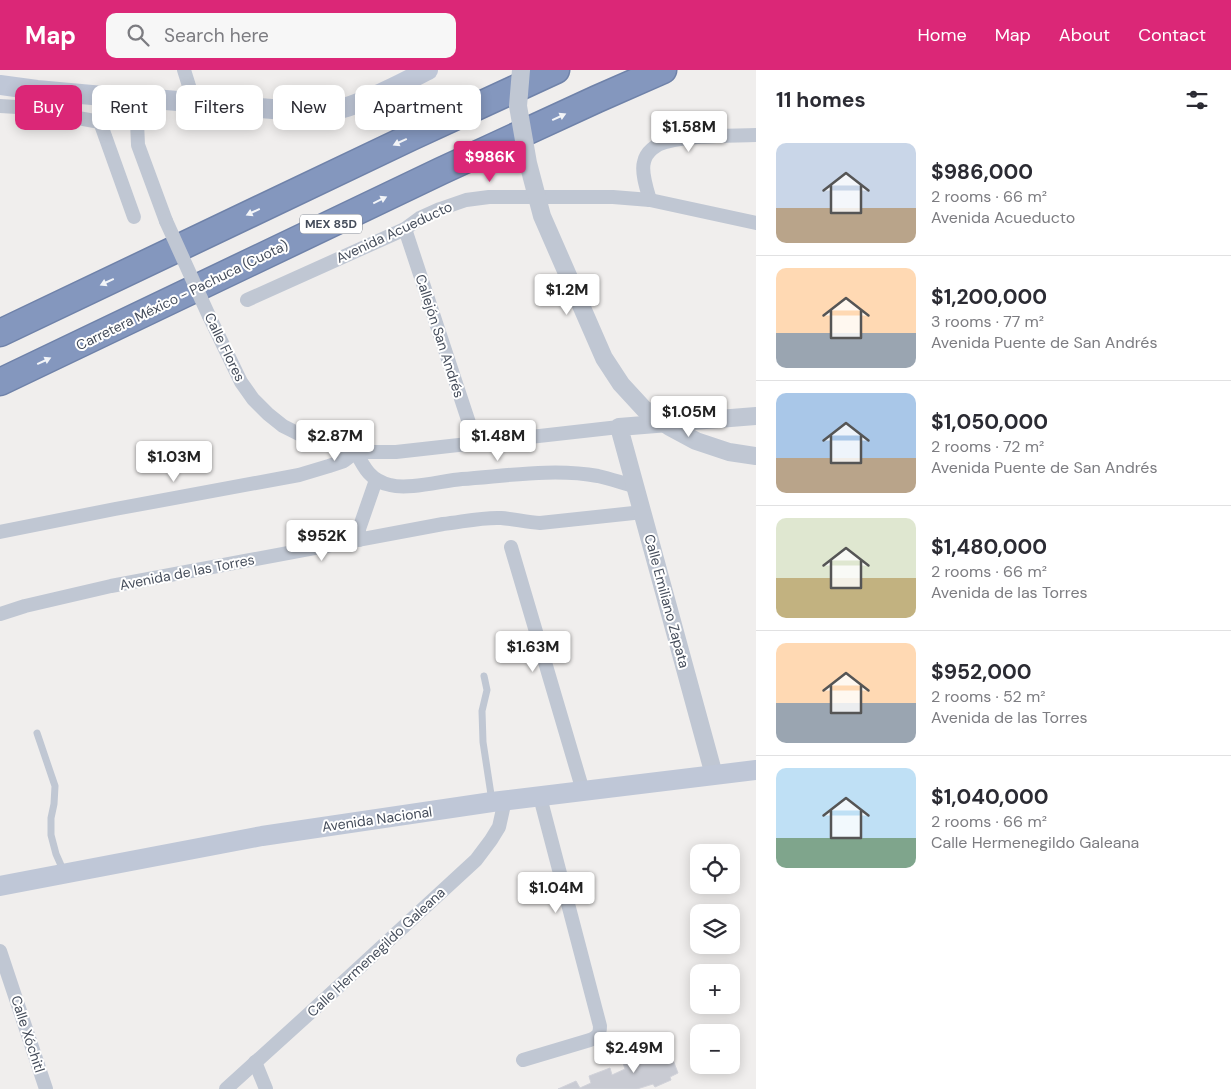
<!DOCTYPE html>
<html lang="en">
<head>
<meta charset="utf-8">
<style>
	:root { --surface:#fff; --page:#f7f7f7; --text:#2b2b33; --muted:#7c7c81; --line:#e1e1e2; --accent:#db2777 }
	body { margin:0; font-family:"DM Sans",sans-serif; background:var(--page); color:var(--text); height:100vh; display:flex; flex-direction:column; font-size:19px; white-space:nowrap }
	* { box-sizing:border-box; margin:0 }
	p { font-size:16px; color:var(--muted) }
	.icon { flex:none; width:28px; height:28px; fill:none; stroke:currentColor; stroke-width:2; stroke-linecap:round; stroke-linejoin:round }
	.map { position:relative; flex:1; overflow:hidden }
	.side { display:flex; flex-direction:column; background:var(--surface); width:475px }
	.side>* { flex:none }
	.banner { position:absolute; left:15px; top:15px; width:475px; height:45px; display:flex; gap:10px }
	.fabs { position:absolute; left:690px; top:774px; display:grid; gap:10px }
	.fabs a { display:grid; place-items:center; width:50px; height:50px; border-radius:10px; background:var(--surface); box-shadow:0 2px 12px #0003; font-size:25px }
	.price { position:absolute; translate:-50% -42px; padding:0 11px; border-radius:5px; background:#fff; color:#222; font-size:16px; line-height:32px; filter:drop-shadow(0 1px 2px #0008) }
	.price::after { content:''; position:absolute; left:50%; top:30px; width:15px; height:11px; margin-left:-8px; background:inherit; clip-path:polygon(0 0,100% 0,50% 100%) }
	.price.on { background:var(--accent); color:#fff }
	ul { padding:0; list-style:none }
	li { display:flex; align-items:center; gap:15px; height:125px; padding:0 20px }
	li+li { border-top:1px solid var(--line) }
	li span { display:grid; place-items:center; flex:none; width:140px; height:100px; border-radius:10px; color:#555 }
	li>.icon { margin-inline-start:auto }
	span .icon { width:60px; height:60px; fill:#fffc; stroke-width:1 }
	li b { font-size:21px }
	h2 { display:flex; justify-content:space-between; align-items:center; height:60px; padding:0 20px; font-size:21px }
	.chip { padding:0 18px; border-radius:10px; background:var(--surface); box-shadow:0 2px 12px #0003; font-size:18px; line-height:45px }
	.chip.on { background:var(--accent); color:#fff }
	header { display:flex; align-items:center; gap:30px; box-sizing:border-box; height:70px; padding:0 25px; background:var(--accent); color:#fff }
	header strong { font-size:24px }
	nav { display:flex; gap:28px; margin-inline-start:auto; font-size:18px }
	.search { width:350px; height:45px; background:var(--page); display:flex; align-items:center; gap:12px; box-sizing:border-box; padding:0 18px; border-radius:10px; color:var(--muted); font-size:19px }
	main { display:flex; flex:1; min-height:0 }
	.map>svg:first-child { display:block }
	.building { fill:#c9cbd3; stroke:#d1d2d9 }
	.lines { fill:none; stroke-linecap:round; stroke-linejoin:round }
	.motorway-casing { stroke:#6f82a9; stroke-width:29 }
	.service { stroke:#c0c7d3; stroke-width:7 }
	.minor { stroke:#c0c7d3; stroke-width:14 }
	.tertiary { stroke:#c0c7d3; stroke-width:18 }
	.secondary { stroke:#bfc7d7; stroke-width:20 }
	.motorway { stroke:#8497be; stroke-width:26 }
	.minor-bridge { stroke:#c0c7d3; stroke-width:14 }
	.tertiary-bridge { stroke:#c0c7d3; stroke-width:18 }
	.oneway { fill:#f3f5f8 }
	.labels { text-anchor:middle; stroke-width:4; stroke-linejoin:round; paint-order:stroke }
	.shield { fill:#fff; stroke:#7d828c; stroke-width:1 }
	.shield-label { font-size:12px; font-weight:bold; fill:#454d5b }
	.street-label { font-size:14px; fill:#454d5b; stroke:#fff }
</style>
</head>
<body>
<header>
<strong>Map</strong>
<div class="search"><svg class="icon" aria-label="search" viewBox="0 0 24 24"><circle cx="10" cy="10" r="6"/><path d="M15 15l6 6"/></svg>Search here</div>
<nav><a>Home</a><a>Map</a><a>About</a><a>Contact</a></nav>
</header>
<main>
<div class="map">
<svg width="756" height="1019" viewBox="0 0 756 1019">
	<rect width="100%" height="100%" fill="#f0eeed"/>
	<path class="building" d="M668 977 678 1003 670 1007 671 1010 655 1017 653 1014 637 1019H558L576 1011 580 1018 591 1013 589 1006 610 998 612 1005 625 999 623 993 645 986 647 991 660 986 657 981Z"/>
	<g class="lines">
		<g class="motorway-casing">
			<g id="motorway">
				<path d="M0 263 411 67 556 0"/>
				<path d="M0 312 441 101 597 29 663 0"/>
			</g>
		</g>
		<g class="service">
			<path d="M484 606 487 620 482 641 483 672 492 731"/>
			<path d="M37 663 55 716 54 734 51 748V765L56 784 64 802"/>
		</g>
		<g class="minor">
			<path d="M184 0 194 32"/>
			<path d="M103 26 100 52 134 147"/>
			<path d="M142 28 137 52 138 75 166 151"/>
			<path d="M0 36 17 37 100 52"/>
			<path d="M650 130C647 120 641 102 644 92 646 82 656 74 666 72 693 65 728 66 756 65"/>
			<path d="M405 159 476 374"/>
			<path d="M247 230 405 159 420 148 440 139 466 130 489 127H613L650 130 756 153"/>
			<path d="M209 246 241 312 253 329 268 344 283 356 301 365 322 373 339 378 356 382H396L619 357"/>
			<path d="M356 382C364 398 371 411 390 415 408 420 441 411 462 409 506 406 554 398 598 406 611 409 623 413 635 416"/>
			<path d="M0 462 115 439 299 405 329 396 344 391 356 382"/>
			<path d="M359 470V459L376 410"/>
			<path d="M511 477 583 721"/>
			<path d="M0 544 25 536 111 516 443 454C462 452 482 447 501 448 514 449 526 452 540 453L643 442"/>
			<path d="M0 881 46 1019"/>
			<path d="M523 990 590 970C598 967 600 964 600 956L540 727"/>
			<path d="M255 992 266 1019"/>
			<path d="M226 1019 312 941 476 790 491 770 499 757 505 730"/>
		</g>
		<path class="tertiary" d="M714 705 619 357 756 346"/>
		<g class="secondary">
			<path d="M0 15 37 20 103 26 142 28 308 42C321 41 334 41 347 37 375 28 402 13 428 0"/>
			<path d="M0 816 262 766 492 732 756 700"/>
		</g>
		<use href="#motorway" class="motorway"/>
		<path class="minor-bridge" d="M166 151 209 246"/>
		<path class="tertiary-bridge" d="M521 0 518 36 528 93 542 146 604 288 621 314 644 339 670 357 696 371 729 382 756 386"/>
	</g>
	<defs><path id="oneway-solid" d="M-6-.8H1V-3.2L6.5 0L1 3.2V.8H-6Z" transform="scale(1.25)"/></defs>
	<g class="oneway">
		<use href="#oneway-solid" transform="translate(559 47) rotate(-25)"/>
		<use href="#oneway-solid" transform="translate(400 72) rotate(155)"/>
		<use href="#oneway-solid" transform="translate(380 130) rotate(-26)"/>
		<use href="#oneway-solid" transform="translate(253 142) rotate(155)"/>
		<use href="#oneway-solid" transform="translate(107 212) rotate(155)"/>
		<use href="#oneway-solid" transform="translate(44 291) rotate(-25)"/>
	</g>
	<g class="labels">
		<rect class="shield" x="300" y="144.5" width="62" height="19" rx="4"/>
		<g class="shield-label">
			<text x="331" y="158">MEX 85D</text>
		</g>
		<g class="street-label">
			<text transform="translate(394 162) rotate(-25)" y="5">Avenida Acueducto</text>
			<text transform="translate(182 225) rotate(-26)" y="5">Carretera México - Pachuca (Cuota)</text>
			<text transform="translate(440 266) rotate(72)" y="5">Callejón San Andrés</text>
			<text transform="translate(225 277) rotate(64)" y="5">Calle Flores</text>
			<text transform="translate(187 502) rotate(-11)" y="5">Avenida de las Torres</text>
			<text transform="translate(667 531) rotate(75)" y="5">Calle Emiliano Zapata</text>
			<text transform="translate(377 749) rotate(-8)" y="5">Avenida Nacional</text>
			<text transform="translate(376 882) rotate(-43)" y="5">Calle Hermenegildo Galeana</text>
			<text transform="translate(28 964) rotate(72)" y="5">Calle Xóchitl</text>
		</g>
	</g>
</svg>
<div class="fabs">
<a><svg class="icon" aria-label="locate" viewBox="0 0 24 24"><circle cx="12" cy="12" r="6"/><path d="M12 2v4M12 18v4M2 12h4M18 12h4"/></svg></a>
<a><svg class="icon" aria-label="layers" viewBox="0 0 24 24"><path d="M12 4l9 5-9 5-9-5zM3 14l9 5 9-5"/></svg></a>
<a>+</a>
<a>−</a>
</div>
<b class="price" style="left:689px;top:83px">$1.58M</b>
<b class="price on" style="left:490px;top:113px">$986K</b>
<b class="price" style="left:567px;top:246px">$1.2M</b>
<b class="price" style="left:689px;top:368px">$1.05M</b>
<b class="price" style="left:335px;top:392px">$2.87M</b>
<b class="price" style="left:498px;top:392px">$1.48M</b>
<b class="price" style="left:174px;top:413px">$1.03M</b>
<b class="price" style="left:322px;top:492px">$952K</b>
<b class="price" style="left:533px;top:603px">$1.63M</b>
<b class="price" style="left:556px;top:844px">$1.04M</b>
<b class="price" style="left:634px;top:1004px">$2.49M</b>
<div class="banner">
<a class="chip on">Buy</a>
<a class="chip">Rent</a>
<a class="chip">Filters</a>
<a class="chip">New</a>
<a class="chip">Apartment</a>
</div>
</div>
<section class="side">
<h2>11 homes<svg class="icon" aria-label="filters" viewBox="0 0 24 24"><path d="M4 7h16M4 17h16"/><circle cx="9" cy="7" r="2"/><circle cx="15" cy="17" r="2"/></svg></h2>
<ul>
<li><span style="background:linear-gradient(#c9d6e8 65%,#b9a48a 0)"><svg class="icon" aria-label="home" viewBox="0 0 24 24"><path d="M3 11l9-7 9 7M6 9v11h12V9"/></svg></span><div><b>$986,000</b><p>2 rooms · 66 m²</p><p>Avenida Acueducto</p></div></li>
<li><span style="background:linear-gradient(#ffd9b3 65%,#9aa5b1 0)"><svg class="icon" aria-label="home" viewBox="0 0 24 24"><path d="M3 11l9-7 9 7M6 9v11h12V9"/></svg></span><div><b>$1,200,000</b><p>3 rooms · 77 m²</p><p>Avenida Puente de San Andrés</p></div></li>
<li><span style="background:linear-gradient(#a9c7e8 65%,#b9a48a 0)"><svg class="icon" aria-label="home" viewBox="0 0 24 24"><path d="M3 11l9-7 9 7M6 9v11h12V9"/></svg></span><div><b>$1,050,000</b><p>2 rooms · 72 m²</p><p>Avenida Puente de San Andrés</p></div></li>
<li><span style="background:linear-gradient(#dfe7d0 60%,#c2b280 0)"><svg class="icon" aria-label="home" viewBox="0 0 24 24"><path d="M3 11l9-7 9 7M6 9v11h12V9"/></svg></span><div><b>$1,480,000</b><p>2 rooms · 66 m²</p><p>Avenida de las Torres</p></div></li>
<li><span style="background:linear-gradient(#ffd9b3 60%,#9aa5b1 0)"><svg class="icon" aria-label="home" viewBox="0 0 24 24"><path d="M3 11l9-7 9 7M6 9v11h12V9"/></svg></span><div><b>$952,000</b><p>2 rooms · 52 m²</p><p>Avenida de las Torres</p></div></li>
<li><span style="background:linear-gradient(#bfe0f5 70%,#7fa58c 0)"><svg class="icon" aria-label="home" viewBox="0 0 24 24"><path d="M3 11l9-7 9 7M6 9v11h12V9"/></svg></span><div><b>$1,040,000</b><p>2 rooms · 66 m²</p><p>Calle Hermenegildo Galeana</p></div></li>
</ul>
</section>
</main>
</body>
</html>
